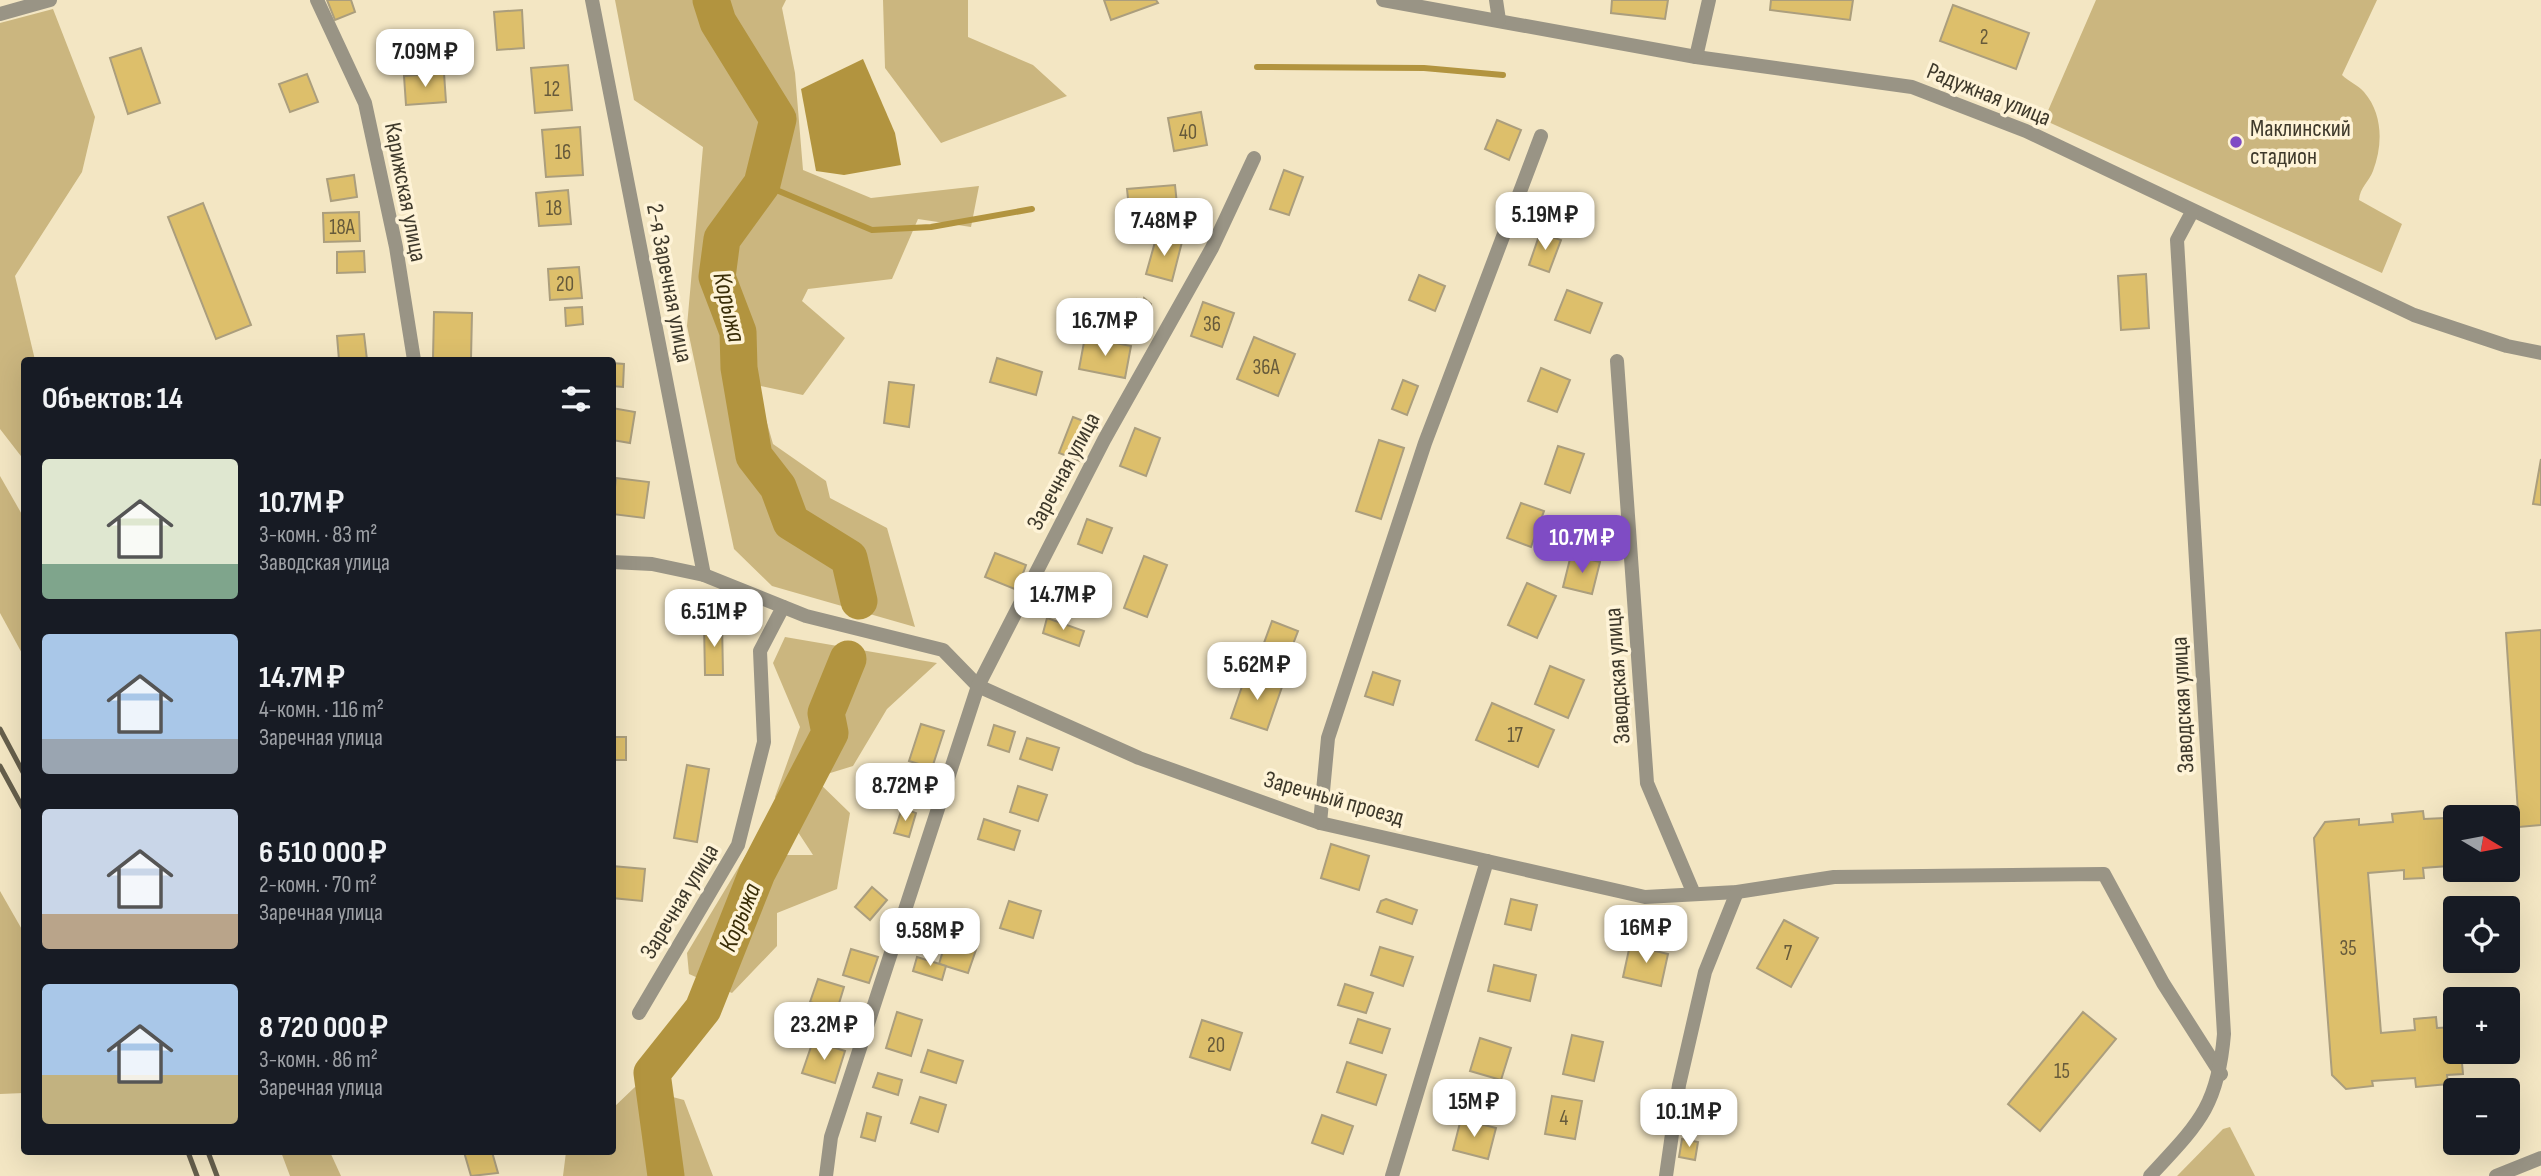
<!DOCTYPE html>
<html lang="ru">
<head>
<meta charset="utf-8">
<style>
	:root { --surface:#171b24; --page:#242831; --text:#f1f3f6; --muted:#9ea1a6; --accent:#7f4cc4 }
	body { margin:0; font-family:"Sofia Sans Condensed",sans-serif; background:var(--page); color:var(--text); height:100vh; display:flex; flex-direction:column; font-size:26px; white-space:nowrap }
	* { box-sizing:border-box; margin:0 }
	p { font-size:23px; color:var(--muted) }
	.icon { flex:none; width:38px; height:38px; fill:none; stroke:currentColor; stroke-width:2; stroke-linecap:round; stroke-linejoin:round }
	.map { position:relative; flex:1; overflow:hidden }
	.panel { position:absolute; left:21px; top:357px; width:595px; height:798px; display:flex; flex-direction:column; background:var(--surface); border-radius:7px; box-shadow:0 7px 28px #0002 }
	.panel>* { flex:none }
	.needle { width:46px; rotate:100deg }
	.controls { position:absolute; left:2443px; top:805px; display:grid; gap:14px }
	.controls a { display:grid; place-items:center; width:77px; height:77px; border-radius:7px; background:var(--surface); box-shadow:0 7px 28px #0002; font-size:35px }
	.price { position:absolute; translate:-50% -60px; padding:0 16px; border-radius:14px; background:#fff; color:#222; font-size:23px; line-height:46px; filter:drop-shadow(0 2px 4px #0008) }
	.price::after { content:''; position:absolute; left:50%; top:42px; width:21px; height:16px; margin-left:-10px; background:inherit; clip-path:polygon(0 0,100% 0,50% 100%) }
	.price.on { background:var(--accent); color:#fff }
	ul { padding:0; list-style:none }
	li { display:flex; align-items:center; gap:21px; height:175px; padding:0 21px }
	li span { display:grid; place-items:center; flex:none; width:196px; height:140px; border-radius:7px; color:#555 }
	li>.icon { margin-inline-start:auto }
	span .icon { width:84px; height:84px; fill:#fffc; stroke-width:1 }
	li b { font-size:30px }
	h2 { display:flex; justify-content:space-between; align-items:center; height:84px; padding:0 21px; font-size:30px }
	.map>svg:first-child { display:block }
	.green { fill:#cbb67f }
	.water { fill:#b2943f }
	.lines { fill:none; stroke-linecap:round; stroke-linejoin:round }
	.stream { stroke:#b2943f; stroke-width:6 }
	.river { stroke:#b2943f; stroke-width:37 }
	.building { fill:#ddbf6b; stroke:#ab9e7d; stroke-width:2 }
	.street { stroke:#999485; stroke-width:14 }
	.rail { stroke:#665f4c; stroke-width:5 }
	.poi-dot { fill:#7f4cc4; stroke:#fef3d7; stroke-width:2.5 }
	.labels { text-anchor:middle; stroke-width:7; stroke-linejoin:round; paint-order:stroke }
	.number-label { font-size:21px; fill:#665a3b }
	.street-label { font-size:24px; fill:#3e392b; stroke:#fef3d7 }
	.poi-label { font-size:24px; fill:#3e392b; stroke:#fef3d7; text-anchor:start }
	.water-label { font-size:26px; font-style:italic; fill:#392d07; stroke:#fef3d7 }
</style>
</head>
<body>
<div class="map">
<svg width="2541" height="1176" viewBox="0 0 2541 1176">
	<rect width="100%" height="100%" fill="#f3e6c3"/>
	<g class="green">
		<path d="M615 0H786L782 8 795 73 803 170 871 198 979 186 971 227 918 219 892 279 808 289 802 301 845 338 803 395 756 385 773 444 826 481 830 498 887 528 915 627 772 586 734 549 687 326 703 147 634 100Z"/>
		<path d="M883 0H968V37L1033 65 1067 96 941 143 885 68Z"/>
		<path d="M2096 0H2377L2342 75C2348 81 2358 85 2364 92 2383 114 2383 145 2373 171 2369 182 2360 187 2359 200L2402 224 2382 273 2044 120Z"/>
		<path d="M53 9 95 117 82 172 15 276 35 360H24V460L0 429V23Z"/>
		<path d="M0 476 24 518V657L0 613Z"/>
		<path d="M785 637 937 663 887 709 853 766 814 778 850 813 837 889 777 913V946L732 993 689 974 687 953 746 855H813L775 797 800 727 773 663Z"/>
		<path d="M0 891 24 933V1093L0 1094Z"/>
		<path d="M635 1087 684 1100 713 1176H563L566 1152H612L613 1108Z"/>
		<path d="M2230 1127 2255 1176H2177L2223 1129Z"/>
		<path d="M281 1152H330L341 1176H290Z"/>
	</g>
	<path class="water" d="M863 59 895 133 901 165 844 175 816 171 801 89Z"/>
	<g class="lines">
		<g class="stream">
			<path d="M1257 67 1424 68 1503 75"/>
			<path d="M762 184 872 230 931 227 1032 209"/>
		</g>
		<g class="river">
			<path d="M711 0 718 22 778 119 762 184 722 239 717 277 738 332 739 368 754 456 778 487 791 522 849 558 859 601"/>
			<path d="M666 1176 652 1073 703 1009 757 873 830 733 826 713 848 659"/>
		</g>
	</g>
	<g class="building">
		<path d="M327 0H351L355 12 335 20Z"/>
		<path d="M1104 0H1156L1158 3 1111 20Z"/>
		<path d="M1612 0H1668L1665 19 1611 13Z"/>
		<path d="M1771 0H1853L1850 20 1770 10Z"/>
		<path d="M1953 5 2029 33 2016 69 1940 41Z"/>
		<path d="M522 10 524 48 497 50 494 12Z"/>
		<path d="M141 48 160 103 128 114 110 58Z"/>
		<path d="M568 65 572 110 535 113 531 68Z"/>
		<path d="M444 73 446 102 406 105 404 76Z"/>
		<path d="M307 74 318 102 290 112 279 84Z"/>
		<path d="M1201 112 1207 145 1174 151 1168 118Z"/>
		<path d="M1497 120 1521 130 1509 160 1485 149Z"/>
		<path d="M580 127 583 175 546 177 542 130Z"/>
		<path d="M1284 170 1303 177 1289 215 1270 209Z"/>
		<path d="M354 175 357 197 331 201 327 179Z"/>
		<path d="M1175 185 1178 214 1130 218 1127 189Z"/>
		<path d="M568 190 571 224 539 226 536 193Z"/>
		<path d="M203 203 251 325 216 339 168 217Z"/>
		<path d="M359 212 360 241 324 242 323 213Z"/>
		<path d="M1540 233 1561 240 1549 272 1529 265Z"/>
		<path d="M1157 235 1182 242 1172 281 1146 274Z"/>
		<path d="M364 251 365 272 337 273V252Z"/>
		<path d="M579 267 582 298 550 300 548 269Z"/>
		<path d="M2146 274 2149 328 2121 330 2118 276Z"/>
		<path d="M1419 275 1445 286 1435 311 1409 300Z"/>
		<path d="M1567 290 1602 303 1590 333 1555 320Z"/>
		<path d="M1144 298 1151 304 1141 331 1127 326 1137 299 1143 301Z"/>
		<path d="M1203 302 1234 313 1222 347 1191 336Z"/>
		<path d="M582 307 583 324 566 326 565 308Z"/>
		<path d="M434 312 472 313 471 359 433 358Z"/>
		<path d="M364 334 367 360H339L337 336Z"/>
		<path d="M1085 337 1131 346 1125 378 1079 369Z"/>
		<path d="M1254 337 1295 354 1278 396 1237 379Z"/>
		<path d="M997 358 1042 372 1036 395 990 382Z"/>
		<path d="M612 363 624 364 623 387 612 386Z"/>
		<path d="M1541 368 1570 380 1557 412 1528 401Z"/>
		<path d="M1403 380 1418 386 1407 415 1392 409Z"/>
		<path d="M889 382 914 385 909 427 884 423Z"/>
		<path d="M612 408 635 412 630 443 612 440Z"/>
		<path d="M1073 417 1094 425 1080 461 1059 453Z"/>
		<path d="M1135 428 1160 438 1146 476 1120 466Z"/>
		<path d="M1379 440 1404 448 1381 519 1356 511Z"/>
		<path d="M1558 446 1584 454 1570 493 1545 484Z"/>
		<path d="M2541 459V505L2533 504Z"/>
		<path d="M616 478 649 482 644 518 612 514Z"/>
		<path d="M1521 503 1544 511 1531 547 1507 538Z"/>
		<path d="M1087 519 1112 528 1102 553 1078 544Z"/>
		<path d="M995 553 1026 565 1017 590 985 577Z"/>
		<path d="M1571 555 1600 562 1592 594 1563 587Z"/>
		<path d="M1144 556 1167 565 1147 617 1124 608Z"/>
		<path d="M1527 583 1556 596 1537 638 1508 625Z"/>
		<path d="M1047 618 1084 631 1079 646 1043 633Z"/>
		<path d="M1272 621 1298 631 1290 652 1264 643Z"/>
		<path d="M722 622 723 675H705L704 623Z"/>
		<path d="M2541 630V825L2519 827 2506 633Z"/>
		<path d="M1550 666 1584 680 1568 718 1535 704Z"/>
		<path d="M1373 672 1400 681 1393 705 1365 696Z"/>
		<path d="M1246 675 1282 687 1267 730 1231 718Z"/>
		<path d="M1492 703 1554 730 1538 767 1476 740Z"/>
		<path d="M921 724 944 731 932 768 909 761Z"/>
		<path d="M994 725 1015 732 1009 752 988 745Z"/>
		<rect x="612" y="737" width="14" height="23"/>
		<path d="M1027 738 1059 748 1052 770 1020 759Z"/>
		<path d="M687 765 709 769 697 842 674 838Z"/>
		<path d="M1018 786 1047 795 1038 821 1010 812Z"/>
		<path d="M902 808 916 813 909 837 894 833Z"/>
		<path d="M2423 811 2424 819 2444 818 2448 866 2423 868 2424 878 2404 879V870L2368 873 2381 1033 2415 1030 2414 1019 2436 1017 2437 1028 2455 1027V1052H2461L2463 1074 2447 1075 2448 1084 2416 1087 2415 1078 2372 1081 2373 1086 2346 1089 2332 1075 2314 838 2325 822 2359 819V825L2393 822 2392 814Z"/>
		<path d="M984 819 1020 831 1014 850 978 839Z"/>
		<path d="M1331 844 1369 856 1359 890 1321 878Z"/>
		<path d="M612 866 645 869 642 901 612 898Z"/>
		<path d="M872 887 887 900 870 920 855 907Z"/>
		<path d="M1386 899 1417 910 1412 924 1377 912 1381 901Z"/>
		<path d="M1511 899 1537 905 1531 930 1505 924Z"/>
		<path d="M1009 901 1041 911 1033 938 1000 928Z"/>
		<path d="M1784 920 1818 938 1791 987 1757 968Z"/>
		<path d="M948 934 978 944 968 973 939 964Z"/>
		<path d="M1630 945 1668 954 1661 986 1623 977Z"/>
		<path d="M1380 947 1413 957 1403 986 1371 975Z"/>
		<path d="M851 949 878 957 869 983 843 975Z"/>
		<path d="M917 957 946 966 942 980 913 971Z"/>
		<path d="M1494 965 1536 975 1530 1001 1488 991Z"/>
		<path d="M818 979 844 987 837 1010 810 1002Z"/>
		<path d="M1345 984 1373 993 1366 1013 1338 1005Z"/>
		<path d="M897 1012 922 1020 911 1056 886 1048Z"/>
		<path d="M2083 1012 2116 1039 2040 1131 2008 1104Z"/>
		<path d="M1358 1019 1390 1029 1382 1053 1350 1043Z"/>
		<path d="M1202 1020 1242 1033 1230 1070 1190 1057Z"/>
		<path d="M1572 1035 1603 1042 1594 1081 1563 1074Z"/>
		<path d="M1480 1038 1511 1048 1501 1080 1470 1071Z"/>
		<path d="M813 1041 845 1051 835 1083 802 1073Z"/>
		<path d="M928 1050 963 1061 956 1083 921 1072Z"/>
		<path d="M1347 1062 1386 1075 1376 1105 1337 1092Z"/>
		<path d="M878 1073 902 1080 898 1095 873 1087Z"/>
		<path d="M1552 1096 1582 1101 1575 1139 1545 1134Z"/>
		<path d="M920 1097 946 1105 938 1132 911 1123Z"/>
		<path d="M1688 1101 1707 1105 1703 1123 1684 1119Z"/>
		<path d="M867 1113 881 1117 875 1141 861 1137Z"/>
		<path d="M1322 1115 1353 1126 1343 1154 1312 1143Z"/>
		<path d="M1461 1119 1496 1128 1488 1159 1453 1150Z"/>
		<path d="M1682 1139 1698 1142 1695 1160 1679 1157Z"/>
		<path d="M464 1152H492L498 1173 471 1176Z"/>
	</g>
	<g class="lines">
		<g class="street">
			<path d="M317 0 365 103 396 247 414 360"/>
			<path d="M592 0 704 575"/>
			<path d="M1383 0 1696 57 1912 87 2026 131 2414 315 2507 346 2541 353"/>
			<path d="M1496 0 1499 20"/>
			<path d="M0 14 50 0"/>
			<path d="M1696 57 1709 0"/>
			<path d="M1617 361 1647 783 1694 894"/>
			<path d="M612 562 652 564 704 575 806 616 943 650 978 686 1139 758 1320 823 1645 897 1737 892 1834 877 2104 874 2163 983 2221 1074"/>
			<path d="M1320 823 1328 738 1425 443 1541 136"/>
			<path d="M639 1013 738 845 764 742 760 651 783 607"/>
			<path d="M826 1176 831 1137 978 686 1104 440 1212 248 1254 158"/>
			<path d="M1392 1176 1487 861"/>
			<path d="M1666 1176 1679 1085 1705 972 1737 892"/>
			<path d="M2150 1176C2198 1124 2218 1107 2224 1034L2177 240 2192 212"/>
			<path d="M2496 1176 2541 1158"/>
		</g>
		<g class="rail">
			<path d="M0 729 24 774"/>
			<path d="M0 766 24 810"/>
			<path d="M188 1152 197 1176"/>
			<path d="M208 1152 217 1176"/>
		</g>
	</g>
	<circle class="poi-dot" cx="2236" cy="142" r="7"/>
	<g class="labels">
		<g class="number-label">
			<text x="1984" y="44">2</text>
			<text x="552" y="96">12</text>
			<text x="1188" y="139">40</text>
			<text x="563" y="159">16</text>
			<text x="554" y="215">18</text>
			<text x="342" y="234">18А</text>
			<text x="565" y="291">20</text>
			<text x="1212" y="331">36</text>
			<text x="1266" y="374">36А</text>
			<text x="1515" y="742">17</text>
			<text x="2348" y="955">35</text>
			<text x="1788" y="960">7</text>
			<text x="1216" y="1052">20</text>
			<text x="2062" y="1078">15</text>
			<text x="1564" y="1125">4</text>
		</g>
		<g class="street-label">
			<text transform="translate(1989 94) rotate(22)" y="8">Радужная улица</text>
			<text transform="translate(406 192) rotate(79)" y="8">Карижская улица</text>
			<text transform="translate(670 283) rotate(79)" y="8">2-я Заречная улица</text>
			<text transform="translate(1063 471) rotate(-62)" y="8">Заречная улица</text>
			<text transform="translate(1617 676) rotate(-94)" y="8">Заводская улица</text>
			<text transform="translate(2182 705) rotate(-93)" y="8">Заводская улица</text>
			<text transform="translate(1334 798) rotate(16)" y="8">Заречный проезд</text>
			<text transform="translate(679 901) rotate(-59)" y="8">Заречная улица</text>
		</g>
		<g class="poi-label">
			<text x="2250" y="136">Маклинский<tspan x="2250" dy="28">стадион</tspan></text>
		</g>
		<g class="water-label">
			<text transform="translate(730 307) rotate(77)" y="9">Корыжа</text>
			<text transform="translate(739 917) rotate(-68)" y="9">Корыжа</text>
		</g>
	</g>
</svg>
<div class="controls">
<a><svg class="needle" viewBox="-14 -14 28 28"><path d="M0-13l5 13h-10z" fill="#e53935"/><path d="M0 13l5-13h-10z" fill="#9ea1a6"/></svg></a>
<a><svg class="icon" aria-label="locate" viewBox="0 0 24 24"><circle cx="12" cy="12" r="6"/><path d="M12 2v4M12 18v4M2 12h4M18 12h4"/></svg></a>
<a>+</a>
<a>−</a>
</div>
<b class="price" style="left:425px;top:89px">7.09M ₽</b>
<b class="price" style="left:1545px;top:252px">5.19M ₽</b>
<b class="price" style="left:1164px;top:258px">7.48M ₽</b>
<b class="price" style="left:1105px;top:358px">16.7M ₽</b>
<b class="price on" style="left:1582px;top:575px">10.7M ₽</b>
<b class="price" style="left:1063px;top:632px">14.7M ₽</b>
<b class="price" style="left:714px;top:649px">6.51M ₽</b>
<b class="price" style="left:1257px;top:702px">5.62M ₽</b>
<b class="price" style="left:905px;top:823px">8.72M ₽</b>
<b class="price" style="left:1646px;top:965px">16M ₽</b>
<b class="price" style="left:930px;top:968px">9.58M ₽</b>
<b class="price" style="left:824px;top:1062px">23.2M ₽</b>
<b class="price" style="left:1474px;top:1139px">15M ₽</b>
<b class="price" style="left:1689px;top:1149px">10.1M ₽</b>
<section class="panel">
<h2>Объектов: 14<svg class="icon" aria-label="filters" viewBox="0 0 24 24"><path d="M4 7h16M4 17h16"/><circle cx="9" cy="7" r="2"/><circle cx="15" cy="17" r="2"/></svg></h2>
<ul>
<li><span style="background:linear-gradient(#dfe7d0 75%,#7fa58c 0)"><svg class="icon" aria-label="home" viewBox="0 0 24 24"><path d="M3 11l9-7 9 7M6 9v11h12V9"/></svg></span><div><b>10.7M ₽</b><p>3-комн. · 83 m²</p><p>Заводская улица</p></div></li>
<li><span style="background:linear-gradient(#a9c7e8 75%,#9aa5b1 0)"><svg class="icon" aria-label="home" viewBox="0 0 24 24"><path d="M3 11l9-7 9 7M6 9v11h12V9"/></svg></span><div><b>14.7M ₽</b><p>4-комн. · 116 m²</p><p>Заречная улица</p></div></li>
<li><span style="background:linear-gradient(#c9d6e8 75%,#b9a48a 0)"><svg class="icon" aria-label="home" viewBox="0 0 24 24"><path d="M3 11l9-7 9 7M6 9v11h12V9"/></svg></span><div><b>6 510 000 ₽</b><p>2-комн. · 70 m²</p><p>Заречная улица</p></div></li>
<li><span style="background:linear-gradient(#a9c7e8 65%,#c2b280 0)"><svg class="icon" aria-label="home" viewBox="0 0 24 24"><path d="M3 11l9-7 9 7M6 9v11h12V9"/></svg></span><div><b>8 720 000 ₽</b><p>3-комн. · 86 m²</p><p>Заречная улица</p></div></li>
</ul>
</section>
</div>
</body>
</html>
